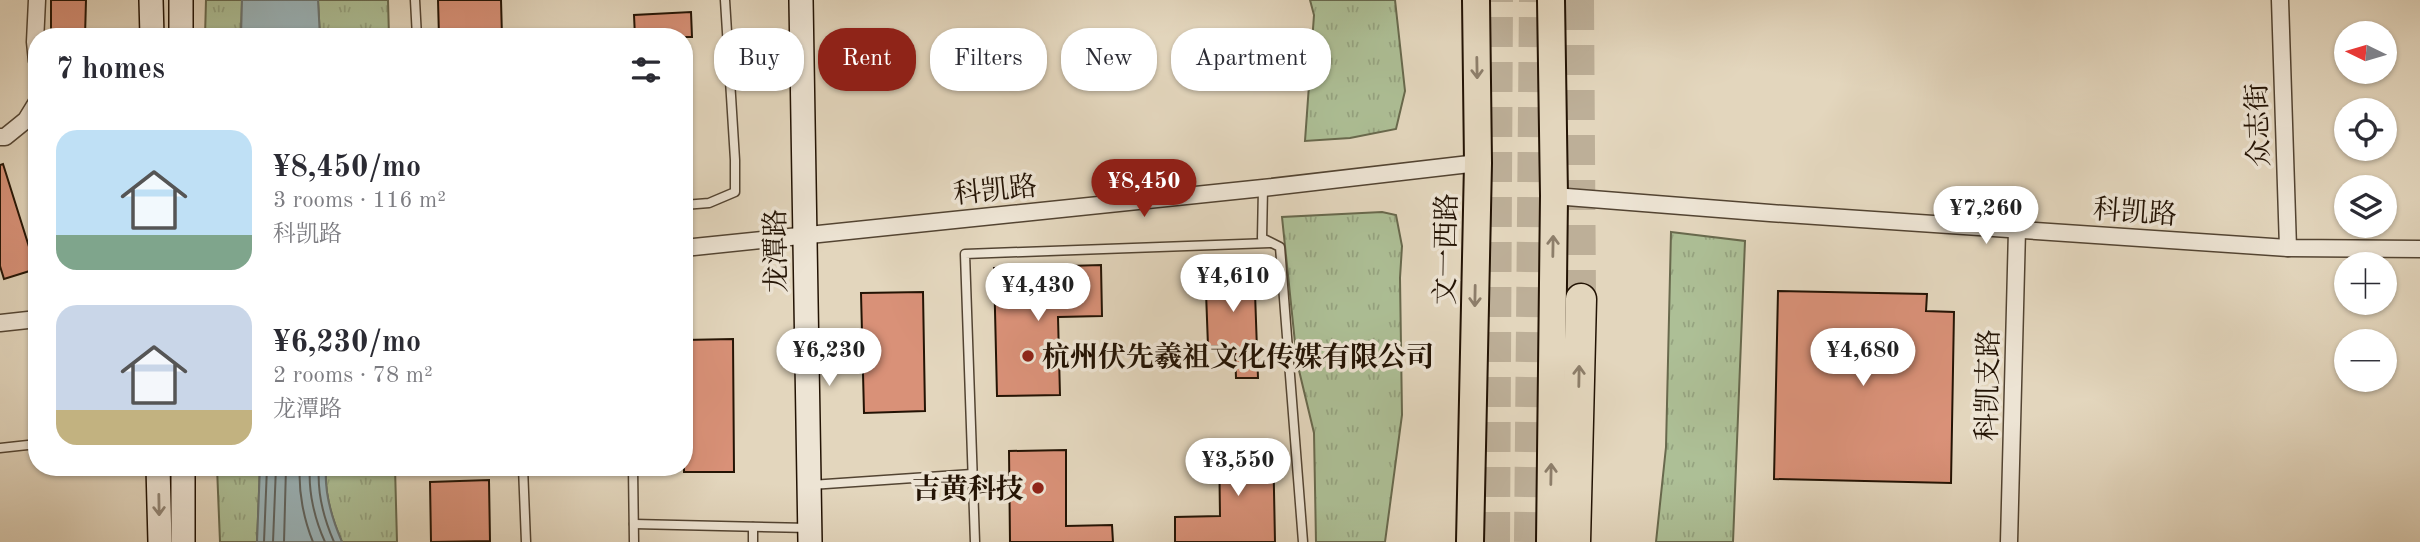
<!DOCTYPE html>
<html lang="en">
<head>
<meta charset="utf-8">
<style>
	:root { --surface:#fff; --page:#f7f7f7; --text:#2b2b33; --muted:#7c7c81; --accent:#8f2418 }
	body { margin:0; font-family:"Old Standard TT","Noto Serif SC",serif; background:var(--page); color:var(--text); height:100vh; display:flex; flex-direction:column; font-size:26px; white-space:nowrap }
	* { box-sizing:border-box; margin:0 }
	p { font-size:23px; color:var(--muted) }
	.icon { flex:none; width:38px; height:38px; fill:none; stroke:currentColor; stroke-width:2; stroke-linecap:round; stroke-linejoin:round }
	.map { position:relative; flex:1; overflow:hidden }
	.sheet { position:absolute; left:28px; top:28px; width:665px; height:448px; display:flex; flex-direction:column; background:var(--surface); border-radius:28px; box-shadow:0 2px 5px #0004 }
	.sheet>* { flex:none }
	.guide { position:absolute; left:714px; top:28px; width:665px; height:63px; display:flex; gap:14px }
	.needle { width:46px; rotate:275deg }
	.tools { position:absolute; left:2334px; top:21px; display:grid; gap:14px }
	.tools a { display:grid; place-items:center; width:63px; height:63px; border-radius:50%; background:var(--surface); box-shadow:0 2px 5px #0004; font-size:35px }
	.price { position:absolute; translate:-50% -60px; padding:0 16px; border-radius:24px; background:#fff; color:#222; font-size:23px; line-height:46px; filter:drop-shadow(0 2px 4px #0008) }
	.price::after { content:''; position:absolute; left:50%; top:42px; width:21px; height:16px; margin-left:-10px; background:inherit; clip-path:polygon(0 0,100% 0,50% 100%) }
	.price.active { background:var(--accent); color:#fff }
	ul { padding:0; list-style:none }
	li { display:flex; align-items:center; gap:21px; height:175px; padding:0 28px }
	li span { display:grid; place-items:center; flex:none; width:196px; height:140px; border-radius:21px; color:#555 }
	li>.icon { margin-inline-start:auto }
	span .icon { width:84px; height:84px; fill:#fffc; stroke-width:1 }
	li b { font-size:30px }
	h2 { display:flex; justify-content:space-between; align-items:center; height:84px; padding:0 28px; font-size:30px }
	.tag { padding:0 24px; border-radius:28px; background:var(--surface); box-shadow:0 2px 5px #0004; font-size:24px; line-height:63px }
	.tag.active { background:var(--accent); color:#fff }
	.map>svg:first-child { display:block }
	.grass { fill:url(#grass-tufts); stroke:#68694d; stroke-width:2 }
	.water { fill:#9bb6bc; stroke:#6b7572; stroke-width:2 }
	.lines { fill:none; stroke-linecap:round; stroke-linejoin:round }
	.shore { stroke:#5f6460; stroke-width:2 }
	.building { fill:#d99178; stroke:#231304; stroke-width:2 }
	.highway-tunnel { stroke:#bdaf98; stroke-width:30; stroke-dasharray:30 15; stroke-linecap:butt }
	.lane-casing { stroke:#534432; stroke-width:11 }
	.street-casing { stroke:#534432; stroke-width:19 }
	.secondary-casing { stroke:#231304; stroke-width:26 }
	.primary-casing { stroke:#231304; stroke-width:30 }
	.highway-casing { stroke:#231304; stroke-width:33 }
	.lane { stroke:#ede4d4; stroke-width:8 }
	.street { stroke:#ede4d4; stroke-width:16 }
	.secondary { stroke:#ede4d4; stroke-width:23 }
	.primary { stroke:#e3d6bd; stroke-width:26 }
	.highway { stroke:#e3d6bd; stroke-width:30 }
	.oneway { stroke:#8d7e6a }
	.oneway2 { stroke:#928676 }
	.poi-dot { fill:#8f2418; stroke:#ede4d4; stroke-width:2.5 }
	.labels { text-anchor:middle; stroke-width:7; stroke-linejoin:round; paint-order:stroke }
	.street-label { font-size:28px; fill:#231304; stroke:#ede4d4 }
	.poi-label { font-size:28px; font-weight:bold; fill:#231304; stroke:#ede4d4; text-anchor:start }
</style>
</head>
<body>
<div class="map">
<svg width="2420" height="542" viewBox="0 0 2420 542">
	<defs>
		<pattern id="grass-tufts" width="24" height="20" patternUnits="userSpaceOnUse" patternTransform="scale(1.75)"><rect width="24" height="20" fill="#adbf96"/><path d="M3 7l-1-3M5 7V3M7 7l1-3M15 17l-1-3M17 17v-4M19 17l1-3" fill="none" stroke="#95a380"/></pattern>
	</defs>
	<rect width="100%" height="100%" fill="#e3d6bd"/>
	<filter id="stains"><feTurbulence type="fractalNoise" baseFrequency=".00286" numOctaves="4"/><feColorMatrix values="0 0 0 0 .2 0 0 0 0 .09 0 0 0 0 .02 0 0 0 .5 -.17"/></filter>
	<radialGradient id="worn" r=".72"><stop offset=".6" stop-color="#630" stop-opacity="0"/><stop offset="1" stop-color="#630" stop-opacity=".3"/></radialGradient>
	<g class="grass">
		<path d="M206 0H242L241 37H205Z"/>
		<path d="M318 0H388L389 37H320Z"/>
		<path d="M1310 0H1395L1405 91 1396 129 1350 138 1305 141 1314 15Z"/>
		<path d="M1382 212 1396 215 1402 246 1400 278 1402 415 1385 542H1316L1314 433 1297 362 1282 217Z"/>
		<path d="M1671 232 1745 241 1733 542H1656L1666 447Z"/>
		<path d="M217 467H260L257 542H220Z"/>
		<path d="M326 467H395L397 542H342C332 519 324 493 326 467Z"/>
	</g>
	<g class="water">
		<path d="M242 0H318L320 37H241Z"/>
		<path d="M260 467H326C324 492 332 519 342 542H257Z"/>
	</g>
	<g class="lines">
		<g class="shore">
			<path d="M300 467C298 491 304 520 313 542"/>
			<path d="M310 467C308 492 315 520 325 542"/>
			<path d="M319 467C317 492 324 519 334 542"/>
			<path d="M264 542 267 467"/>
			<path d="M273 542 276 467"/>
			<path d="M284 542 286 467"/>
		</g>
	</g>
	<g class="building">
		<path d="M51 0H86L85 37H51Z"/>
		<path d="M438 0H501L502 37H439Z"/>
		<path d="M691 12 692 37H635L634 15Z"/>
		<path d="M3 164 36 269 4 279 0 266V165Z"/>
		<path d="M1254 264 1258 378H1236L1235 346H1208L1205 265Z"/>
		<path d="M1101 265 1102 316 1058 317 1060 395 997 396 994 268Z"/>
		<path d="M1778 291 1927 294 1926 311 1954 312 1951 483 1774 479Z"/>
		<path d="M923 292 925 411 864 413 861 293Z"/>
		<path d="M733 339 734 472H684V340Z"/>
		<path d="M1273 440 1275 542H1175V517L1220 516 1219 441Z"/>
		<path d="M1066 450V526L1112 525 1113 542H1010L1009 451Z"/>
		<path d="M489 480 490 541 431 542 430 482Z"/>
	</g>
	<g class="lines">
		<g class="highway-tunnel">
			<path d="M1579 0 1581 299"/>
			<path d="M1495 542 1498 0"/>
			<path d="M1529 542 1534 0"/>
		</g>
		<g class="lane-casing">
			<g id="lane">
				<path d="M415 0 417 37"/>
				<path d="M1263 188 1262 238 1280 247 1303 542"/>
				<path d="M684 205 709 203 735 192V160L725 0"/>
				<path d="M0 448 37 444"/>
				<path d="M523 467 526 542"/>
				<path d="M633 467 634 542"/>
				<path d="M811 485 972 474"/>
				<path d="M634 524 809 528"/>
				<path d="M753 527V542"/>
				<path d="M975 542 965 254 1270 243"/>
			</g>
		</g>
		<g class="street-casing">
			<g id="street">
				<path d="M2280 0 2288 248"/>
				<path d="M37 61 35 42 37 0"/>
				<path d="M0 137H5L26 120 37 102"/>
				<path d="M1554 196 1770 213 2288 248 2420 249"/>
				<path d="M684 248 1263 188 1478 163"/>
				<path d="M0 323 37 319"/>
				<path d="M2009 542 2017 230"/>
			</g>
		</g>
		<g class="secondary-casing">
			<g id="secondary">
				<path d="M151 0 152 37"/>
				<path d="M181 0V37"/>
				<path d="M801 0 810 542"/>
				<path d="M158 467 160 542"/>
				<path d="M183 467V542"/>
			</g>
		</g>
		<g class="primary-casing">
			<g id="primary">
				<path d="M1470 542 1478 163 1476 0"/>
				<path d="M1550 542 1554 196 1551 0"/>
			</g>
		</g>
		<g class="highway-casing">
			<path id="highway" d="M1575 542 1581 299"/>
		</g>
		<use href="#lane" class="lane"/>
		<use href="#street" class="street"/>
		<use href="#secondary" class="secondary"/>
		<use href="#primary" class="primary"/>
		<use href="#highway" class="highway"/>
	</g>
	<defs><path id="oneway-shaft" d="M-6 0H5M1.5-3L5.5 0L1.5 3" fill="none" stroke-width="1.6" stroke-linecap="round" stroke-linejoin="round" transform="scale(1.75)"/></defs>
	<g class="oneway">
		<use href="#oneway-shaft" transform="translate(1477 68) rotate(89)"/>
		<use href="#oneway-shaft" transform="translate(1553 246) rotate(-89)"/>
		<use href="#oneway-shaft" transform="translate(1475 296) rotate(91)"/>
		<use href="#oneway-shaft" transform="translate(1579 376) rotate(-89)"/>
		<use href="#oneway-shaft" transform="translate(1551 474) rotate(-89)"/>
	</g>
	<use class="oneway2" href="#oneway-shaft" transform="translate(159 505) rotate(89)"/>
	<g class="poi-dot">
		<circle cx="1028" cy="356" r="7"/>
		<circle cx="1038" cy="488" r="7"/>
	</g>
	<g class="labels">
		<g class="street-label">
			<text transform="translate(2257 125) rotate(-92)" y="10">众志街</text>
			<text transform="translate(995 189) rotate(-6)" y="10">科凯路</text>
			<text transform="translate(2135 211) rotate(4)" y="10">科凯路</text>
			<text transform="translate(1445 249) rotate(-89)" y="10">文一西路</text>
			<text transform="translate(775 251) rotate(-91)" y="10">龙潭路</text>
			<text transform="translate(1987 385) rotate(-89)" y="10">科凯支路</text>
		</g>
		<g class="poi-label">
			<text x="1042" y="366">杭州伏先羲祖文化传媒有限公司</text>
			<text x="1024" y="498" text-anchor="end">吉黄科技</text>
		</g>
	</g>
	<rect width="100%" height="100%" filter="url(#stains)"/>
	<rect width="100%" height="100%" fill="url(#worn)"/>
</svg>
<div class="tools">
<a><svg class="needle" viewBox="-14 -14 28 28"><path d="M0-13l5 13h-10z" fill="#e53935"/><path d="M0 13l5-13h-10z" fill="#7c7c81"/></svg></a>
<a><svg class="icon" aria-label="locate" viewBox="0 0 24 24"><circle cx="12" cy="12" r="6"/><path d="M12 2v4M12 18v4M2 12h4M18 12h4"/></svg></a>
<a><svg class="icon" aria-label="layers" viewBox="0 0 24 24"><path d="M12 4l9 5-9 5-9-5zM3 14l9 5 9-5"/></svg></a>
<a>+</a>
<a>−</a>
</div>
<b class="price active" style="left:1144px;top:219px">¥8,450</b>
<b class="price" style="left:1986px;top:246px">¥7,260</b>
<b class="price" style="left:1233px;top:314px">¥4,610</b>
<b class="price" style="left:1038px;top:323px">¥4,430</b>
<b class="price" style="left:829px;top:388px">¥6,230</b>
<b class="price" style="left:1863px;top:388px">¥4,680</b>
<b class="price" style="left:1238px;top:498px">¥3,550</b>
<div class="guide">
<a class="tag">Buy</a>
<a class="tag active">Rent</a>
<a class="tag">Filters</a>
<a class="tag">New</a>
<a class="tag">Apartment</a>
</div>
<section class="sheet">
<h2>7 homes<svg class="icon" aria-label="filters" viewBox="0 0 24 24"><path d="M4 7h16M4 17h16"/><circle cx="9" cy="7" r="2"/><circle cx="15" cy="17" r="2"/></svg></h2>
<ul>
<li><span style="background:linear-gradient(#bfe0f5 75%,#7fa58c 0)"><svg class="icon" aria-label="home" viewBox="0 0 24 24"><path d="M3 11l9-7 9 7M6 9v11h12V9"/></svg></span><div><b>¥8,450/mo</b><p>3 rooms · 116 m²</p><p>科凯路</p></div></li>
<li><span style="background:linear-gradient(#c9d6e8 75%,#c2b280 0)"><svg class="icon" aria-label="home" viewBox="0 0 24 24"><path d="M3 11l9-7 9 7M6 9v11h12V9"/></svg></span><div><b>¥6,230/mo</b><p>2 rooms · 78 m²</p><p>龙潭路</p></div></li>
</ul>
</section>
</div>
</body>
</html>
